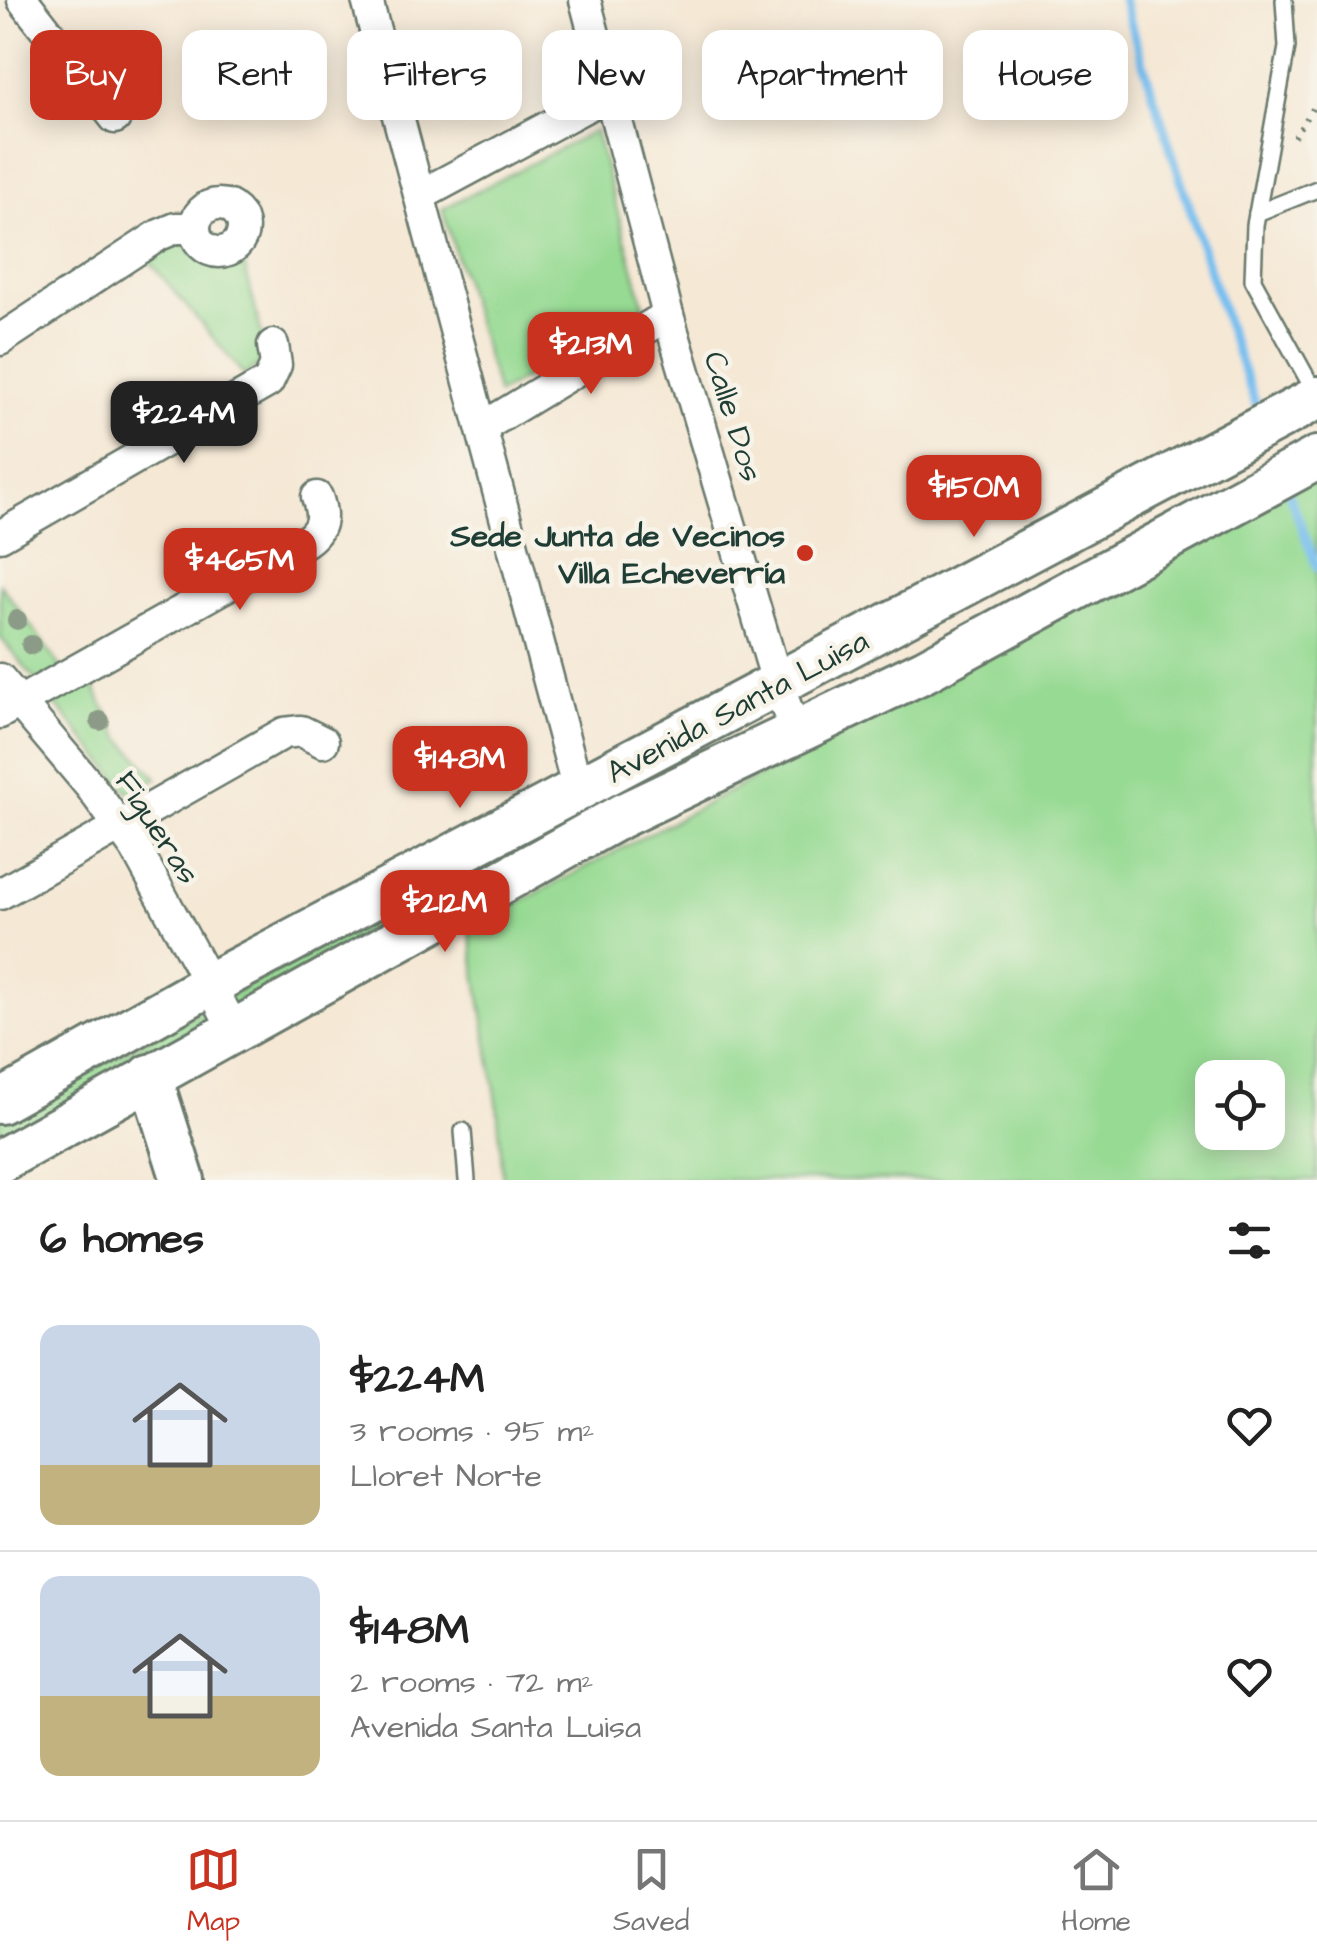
<!DOCTYPE html>
<html lang="en">
<head>
<meta charset="utf-8">
<style>
	:root { --surface:#fff; --page:#f6f6f6; --text:#222; --muted:#767676; --line:#e0e0e0; --accent:#c8321e }
	body { margin:0; font-family:"Architects Daughter",sans-serif; background:var(--page); color:var(--text); height:100vh; display:flex; flex-direction:column; font-size:38px; white-space:nowrap }
	* { box-sizing:border-box; margin:0 }
	p { font-size:32px; color:var(--muted) }
	.icon { flex:none; width:55px; height:55px; fill:none; stroke:currentColor; stroke-width:2; stroke-linecap:round; stroke-linejoin:round }
	.map { position:relative; height:1180px; overflow:hidden }
	.side { display:flex; flex-direction:column; background:var(--surface); flex:1 }
	.side>* { flex:none }
	.banner { position:absolute; left:30px; top:30px; width:1258px; height:90px; display:flex; gap:20px }
	.fabs { position:absolute; left:1195px; top:1060px; display:grid; gap:20px }
	.fabs a { display:grid; place-items:center; width:90px; height:90px; border-radius:20px; background:var(--surface); box-shadow:0 5px 25px #0003; font-size:50px }
	.price { position:absolute; translate:-50% -85px; padding:0 22px; border-radius:20px; background:var(--accent); color:#fff; font-size:32px; line-height:65px; filter:drop-shadow(0 2px 5px #0008) }
	.price::after { content:''; position:absolute; left:50%; top:60px; width:30px; height:22px; margin-left:-15px; background:inherit; clip-path:polygon(0 0,100% 0,50% 100%) }
	.price.active { background:#222; color:#fff }
	ul { padding:0; list-style:none }
	li { display:flex; align-items:center; gap:30px; height:250px; padding:0 40px }
	li+li { border-top:2px solid var(--line) }
	li span { display:grid; place-items:center; flex:none; width:280px; height:200px; border-radius:20px; color:#555 }
	li>.icon { margin-inline-start:auto }
	span .icon { width:120px; height:120px; fill:#fffc; stroke-width:1 }
	li b { font-size:42px }
	h2 { display:flex; justify-content:space-between; align-items:center; height:120px; padding:0 40px; font-size:42px }
	.tag { padding:0 35px; border-radius:20px; background:var(--surface); box-shadow:0 5px 25px #0003; font-size:35px; line-height:90px }
	.tag.active { background:var(--accent); color:#fff }
	.tab-bar { display:flex; justify-content:space-around; align-items:center; height:140px; border-top:2px solid var(--line); background:var(--surface); font-size:28px; color:var(--muted) }
	.tab-bar a { display:grid; justify-items:center; gap:5px }
	.tab-bar .active { color:var(--accent) }
	.map>svg:first-child { display:block }
	.green { fill:#96da93; stroke:#5a8c64; stroke-width:2.5; fill-rule:evenodd }
	.lines { fill:none; stroke-linecap:round; stroke-linejoin:round }
	.stream { stroke:#78bfef; stroke-width:9 }
	.lane-casing { stroke:#6a796c; stroke-width:20 }
	.street-casing { stroke:#6a796c; stroke-width:35 }
	.secondary-casing { stroke:#6a796c; stroke-width:48 }
	.path { stroke:#6a796c; stroke-width:5; stroke-dasharray:2.5 8; stroke-linecap:butt }
	.lane { stroke:#fff; stroke-width:15 }
	.street { stroke:#fff; stroke-width:30 }
	.secondary { stroke:#fff; stroke-width:42 }
	.tree { fill:#8c9b87 }
	.poi-dot { fill:#c8321e; stroke:#f7f3e8; stroke-width:4 }
	.labels { text-anchor:middle; stroke-width:9; stroke-linejoin:round; paint-order:stroke }
	.street-label { font-size:32px; fill:#1f3d34; stroke:#f7f3e8 }
	.poi-label { font-size:32px; font-weight:bold; fill:#1f3d34; stroke:#f7f3e8; text-anchor:end }
</style>
</head>
<body>
<div class="map">
<svg width="1317" height="1180" viewBox="0 0 1317 1180">
	<rect width="100%" height="100%" fill="#f7f3e8"/>
	<filter id="ink" filterUnits="userSpaceOnUse"><feTurbulence type="fractalNoise" baseFrequency=".01" numOctaves="2"/><feDisplacementMap in="SourceGraphic" scale="20" xChannelSelector="R" yChannelSelector="G"/><feConvolveMatrix kernelMatrix="1 2 1 2 8 2 1 2 1" color-interpolation-filters="sRGB"/></filter>
	<filter id="wash" filterUnits="userSpaceOnUse"><feTurbulence type="fractalNoise" baseFrequency=".0048" numOctaves="4" result="noise"/><feDisplacementMap in="SourceGraphic" scale="40" xChannelSelector="R" yChannelSelector="G"/><feGaussianBlur stdDeviation="2.25" result="paint"/><feColorMatrix in="noise" values="0 0 0 0 0 0 0 0 0 0 0 0 0 0 0 0 0 1.4 0 .05"/><feComposite in="paint" operator="in"/></filter>
	<g filter="url(#wash)">
		<rect width="100%" height="100%" fill="#f5e8d5"/>
		<g class="green">
			<path d="M595 131 644 306 498 394 442 209Z"/>
			<path d="M177 235 198 258 242 256 268 359 244 375 145 256Z"/>
			<path d="M1317 469V1180H503L497 1102 469 929 938 681ZM1212 1078H1268V1132H1212Z"/>
			<path d="M0 584 72 682 87 674 119 736 157 778 130 794 0 637Z"/>
			<path d="M668 759 623 793 0 1143V1119Z"/>
		</g>
		<g class="lines">
			<g class="stream">
				<path d="M1123 0 1230 334 1260 415"/>
				<path d="M1286 486 1317 567"/>
			</g>
		</g>
	</g>
	<g filter="url(#ink)">
		<g class="lines">
			<g class="lane-casing">
				<g id="lane">
					<path d="M1284 0 1287 47 1255 225 1253 280 1317 396"/>
					<path d="M1257 213 1317 189"/>
					<path d="M463 1131 467 1180"/>
				</g>
			</g>
			<g class="street-casing">
				<g id="street">
					<path d="M23 0 115 118"/>
					<path d="M367 0 578 790"/>
					<path d="M585 0 668 315 778 685 796 733"/>
					<path d="M421 195 609 94"/>
					<circle cx="219" cy="228" r="24"/>
					<path d="M0 340 159 235 176 228H195"/>
					<path d="M483 427 668 315"/>
					<path d="M0 536 268 382 276 365 273 345"/>
					<path d="M0 679 90 786 136 849 234 1029"/>
					<path d="M0 713 306 541C323 529 324 516 317 497"/>
					<path d="M0 894 284 733 301 731 323 742"/>
				</g>
			</g>
			<g class="secondary-casing">
				<g id="secondary">
					<path d="M150 1076 183 1180"/>
					<path d="M0 1102 210 984 1317 398"/>
					<path d="M0 1161 621 816 924 671 1317 458"/>
				</g>
			</g>
			<path class="path" d="M1294 137 1317 102"/>
			<use href="#lane" class="lane"/>
			<use href="#street" class="street"/>
			<use href="#secondary" class="secondary"/>
		</g>
		<g class="tree">
			<circle cx="17" cy="620" r="10"/>
			<circle cx="31" cy="645" r="10"/>
			<circle cx="100" cy="721" r="10"/>
		</g>
	</g>
	<circle class="poi-dot" cx="805" cy="553" r="10"/>
	<g class="labels">
		<g class="street-label">
			<text transform="translate(734 416) rotate(73)" y="11">Calle Dos</text>
			<text transform="translate(737 706) rotate(-28)" y="11">Avenida Santa Luisa</text>
			<text transform="translate(158 827) rotate(57)" y="11">Figueras</text>
		</g>
		<g class="poi-label">
			<text x="785" y="546">Sede Junta de Vecinos<tspan x="785" dy="37">Villa Echeverría</tspan></text>
		</g>
	</g>
</svg>
<div class="fabs">
<a><svg class="icon" aria-label="locate" viewBox="0 0 24 24"><circle cx="12" cy="12" r="6"/><path d="M12 2v4M12 18v4M2 12h4M18 12h4"/></svg></a>
</div>
<b class="price" style="left:591px;top:397px">$213M</b>
<b class="price active" style="left:184px;top:466px">$224M</b>
<b class="price" style="left:974px;top:540px">$150M</b>
<b class="price" style="left:240px;top:613px">$465M</b>
<b class="price" style="left:460px;top:811px">$148M</b>
<b class="price" style="left:445px;top:955px">$212M</b>
<div class="banner">
<a class="tag active">Buy</a>
<a class="tag">Rent</a>
<a class="tag">Filters</a>
<a class="tag">New</a>
<a class="tag">Apartment</a>
<a class="tag">House</a>
</div>
</div>
<section class="side">
<h2>6 homes<svg class="icon" aria-label="filters" viewBox="0 0 24 24"><path d="M4 7h16M4 17h16"/><circle cx="9" cy="7" r="2"/><circle cx="15" cy="17" r="2"/></svg></h2>
<ul>
<li><span style="background:linear-gradient(#c9d6e8 70%,#c2b280 0)"><svg class="icon" aria-label="home" viewBox="0 0 24 24"><path d="M3 11l9-7 9 7M6 9v11h12V9"/></svg></span><div><b>$224M</b><p>3 rooms · 95 m²</p><p>Lloret Norte</p></div><svg class="icon" aria-label="heart" viewBox="0 0 24 24"><path d="M12 20l-8-8c-3-5 5-10 8-4 3-6 11-1 8 4z"/></svg></li>
<li><span style="background:linear-gradient(#c9d6e8 60%,#c2b280 0)"><svg class="icon" aria-label="home" viewBox="0 0 24 24"><path d="M3 11l9-7 9 7M6 9v11h12V9"/></svg></span><div><b>$148M</b><p>2 rooms · 72 m²</p><p>Avenida Santa Luisa</p></div><svg class="icon" aria-label="heart" viewBox="0 0 24 24"><path d="M12 20l-8-8c-3-5 5-10 8-4 3-6 11-1 8 4z"/></svg></li>
</ul>
</section>
<nav class="tab-bar">
<a class="active"><svg class="icon" aria-label="map" viewBox="0 0 24 24"><path d="M3 6l6-2 6 2 6-2v14l-6 2-6-2-6 2zM9 4v14M15 6v14"/></svg>Map</a>
<a><svg class="icon" aria-label="saved" viewBox="0 0 24 24"><path d="M7 4h10v16l-5-4-5 4z"/></svg>Saved</a>
<a><svg class="icon" aria-label="home" viewBox="0 0 24 24"><path d="M3 11l9-7 9 7M6 9v11h12V9"/></svg>Home</a>
</nav>
</body>
</html>
